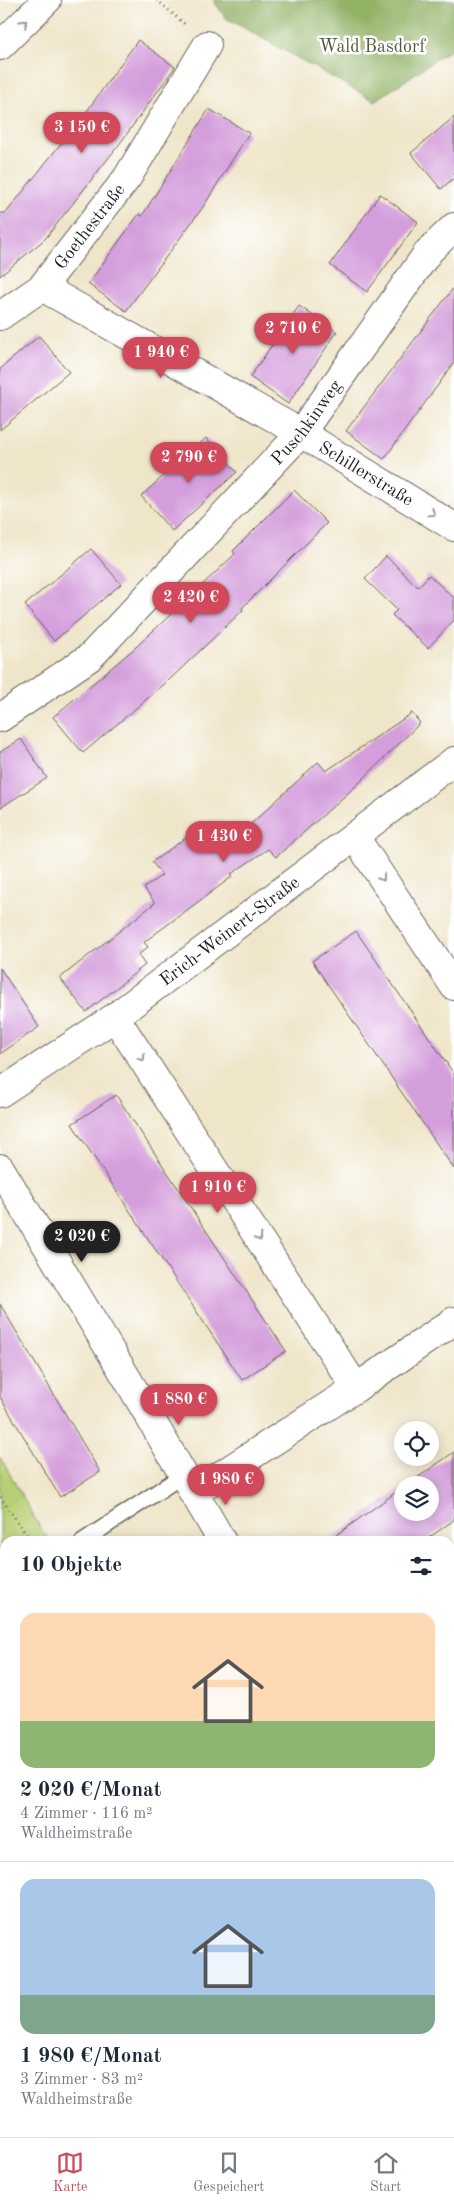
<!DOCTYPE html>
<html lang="de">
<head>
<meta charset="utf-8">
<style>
	:root { --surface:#fff; --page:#f6f6f7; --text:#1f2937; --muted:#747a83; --line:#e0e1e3; --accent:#d1495b }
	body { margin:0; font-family:"Old Standard TT",serif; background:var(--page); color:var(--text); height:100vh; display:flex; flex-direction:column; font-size:19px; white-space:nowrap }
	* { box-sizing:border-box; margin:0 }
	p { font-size:16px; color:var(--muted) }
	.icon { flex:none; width:28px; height:28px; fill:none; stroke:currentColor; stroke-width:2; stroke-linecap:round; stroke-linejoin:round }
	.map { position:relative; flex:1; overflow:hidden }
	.side { position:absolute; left:0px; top:1536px; width:455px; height:601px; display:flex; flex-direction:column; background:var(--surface); border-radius:15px 15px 0 0; box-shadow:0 2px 12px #0003 }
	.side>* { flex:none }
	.controls { position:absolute; left:394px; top:1421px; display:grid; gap:10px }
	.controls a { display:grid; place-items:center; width:45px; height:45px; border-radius:50%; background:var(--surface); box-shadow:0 2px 12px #0003; font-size:25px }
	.price { position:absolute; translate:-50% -42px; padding:0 11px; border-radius:18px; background:var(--accent); color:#fff; font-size:16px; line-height:32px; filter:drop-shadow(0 1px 2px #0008) }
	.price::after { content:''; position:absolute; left:50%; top:30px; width:15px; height:11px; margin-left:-8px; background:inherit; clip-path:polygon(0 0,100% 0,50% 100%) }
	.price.selected { background:#222; color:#fff }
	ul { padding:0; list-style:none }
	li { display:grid; align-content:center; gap:10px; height:265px; padding:0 20px }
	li+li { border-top:1px solid var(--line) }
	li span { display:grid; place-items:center; height:155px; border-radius:15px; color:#555 }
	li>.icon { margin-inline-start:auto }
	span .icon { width:90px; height:90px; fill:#fffc; stroke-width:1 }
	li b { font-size:21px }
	h2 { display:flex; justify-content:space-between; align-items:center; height:60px; padding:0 20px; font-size:21px }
	.tabs { display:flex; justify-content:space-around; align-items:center; height:70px; border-top:1px solid var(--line); background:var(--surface); font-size:14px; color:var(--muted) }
	.tabs a { display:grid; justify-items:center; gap:2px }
	.tabs .selected { color:var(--accent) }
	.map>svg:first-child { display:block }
	.green { fill:#b8d074; stroke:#6a7648 }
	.forest { fill:#92b266; stroke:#576741 }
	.building { fill:#d49edc }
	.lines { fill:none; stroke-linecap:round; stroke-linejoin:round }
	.service-casing { stroke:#666259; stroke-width:18 }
	.minor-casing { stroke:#666259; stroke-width:30 }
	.path { stroke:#666259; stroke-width:3; stroke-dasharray:1 4; stroke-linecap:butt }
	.service { stroke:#fff; stroke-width:15 }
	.minor { stroke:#fff; stroke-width:28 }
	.oneway { stroke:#999 }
	.labels { text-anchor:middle; stroke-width:5; stroke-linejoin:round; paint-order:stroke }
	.park-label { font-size:18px; fill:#535b3b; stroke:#fff }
	.street-label { font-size:18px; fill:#1c1c1c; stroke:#fff }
</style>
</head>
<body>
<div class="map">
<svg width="454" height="2137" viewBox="0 0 454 2137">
	<rect width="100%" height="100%" fill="#fff"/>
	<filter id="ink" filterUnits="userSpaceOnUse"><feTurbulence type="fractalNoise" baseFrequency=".02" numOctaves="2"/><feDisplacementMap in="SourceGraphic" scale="10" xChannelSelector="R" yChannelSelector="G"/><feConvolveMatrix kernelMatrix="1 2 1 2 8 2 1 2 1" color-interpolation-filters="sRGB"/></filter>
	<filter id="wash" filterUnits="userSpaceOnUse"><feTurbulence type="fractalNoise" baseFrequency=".0096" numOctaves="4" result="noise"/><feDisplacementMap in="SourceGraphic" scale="20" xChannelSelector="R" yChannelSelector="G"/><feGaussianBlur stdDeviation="1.12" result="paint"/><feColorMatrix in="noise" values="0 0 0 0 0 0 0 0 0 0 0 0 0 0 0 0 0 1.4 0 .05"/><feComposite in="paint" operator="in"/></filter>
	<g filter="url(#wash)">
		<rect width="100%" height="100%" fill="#efe5c9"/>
		<path class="green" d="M0 1457 42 1531 52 1541H5V2132L221 2133 217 2137H0Z"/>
		<g class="forest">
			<path d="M213 0H454V47L375 101 226 18Z"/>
			<path d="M450 2034 454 2035V2137H301L306 2132H450Z"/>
		</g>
		<g id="blocks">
			<g class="building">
				<path d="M138 40 175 67 121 142 45 239 0 276V213H6L62 142 64 143Z"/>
				<path d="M209 109 249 133 203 207 126 311 88 284 139 214 142 216Z"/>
				<path d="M454 117V178L441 189 411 153Z"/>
				<path d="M380 194 418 222 367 292 330 265Z"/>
				<path d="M454 287V363L384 459 346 431Z"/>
				<path d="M299 306 337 332 288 404 250 377Z"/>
				<path d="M39 336 69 372 0 430V369Z"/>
				<path d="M206 438 237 472 172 531 141 496Z"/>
				<path d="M294 490 327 523 242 608 243 610 168 681 83 753 53 717 136 647 235 554 233 551Z"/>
				<path d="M91 549 121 584 54 641 25 605Z"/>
				<path d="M386 556 418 587 429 575 454 598V620L428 648 392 615 397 610 365 579Z"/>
				<path d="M412 713 420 723 356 786 276 857 268 849 231 874 233 876 144 942 148 947 138 955 145 965 86 1012 60 978 155 903 144 888 162 875 152 862 198 829 210 845 233 830 238 836 318 762 326 771Z"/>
				<path d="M21 739 47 778 0 808V752Z"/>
				<path d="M356 931 454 1074V1169L312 961Z"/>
				<path d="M0 968 39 1027 0 1054Z"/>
				<path d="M116 1095 286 1351 242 1380 72 1124Z"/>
				<path d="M0 1304 100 1472 60 1497 0 1397Z"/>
				<path d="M454 1452V1520L424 1541H328L402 1488V1512H430V1485H407Z"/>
			</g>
		</g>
	</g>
	<g filter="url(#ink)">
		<use href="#blocks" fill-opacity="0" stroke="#666259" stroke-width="1"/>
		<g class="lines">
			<g class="service-casing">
				<g id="service">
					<path d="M83 1541 183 1475"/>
					<path d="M0 1588 5 1585"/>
				</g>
			</g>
			<g class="minor-casing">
				<g id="minor">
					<path d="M0 46 47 0"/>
					<path id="s1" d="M42 287 301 433 454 527"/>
					<path id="s2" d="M0 316 42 287 127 178 207 45"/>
					<path id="s3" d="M0 718 90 657 301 433 429 251 454 227"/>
					<path d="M355 837 454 986"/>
					<path d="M115 1017 356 1388"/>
					<path id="s4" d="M0 1093 115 1017 454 761"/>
					<path d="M0 1168 128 1380 222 1541"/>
					<path d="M193 1493 356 1388 454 1321"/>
					<path d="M450 1852 454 1849"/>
					<path d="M450 1923 454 1930"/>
					<path d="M450 1963 454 1960"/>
					<path d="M264 2137 269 2132"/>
				</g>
			</g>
			<g class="path">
				<path d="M157 0 187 26"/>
				<path d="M0 1497 31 1541"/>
			</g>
			<use href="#service" class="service"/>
			<use href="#minor" class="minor"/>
		</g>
		<defs><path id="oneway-chevron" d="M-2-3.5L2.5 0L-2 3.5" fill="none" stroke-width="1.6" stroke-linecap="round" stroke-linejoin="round" transform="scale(1.25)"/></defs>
		<g class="oneway">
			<use href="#oneway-chevron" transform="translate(24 23) rotate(-44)"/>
			<use href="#oneway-chevron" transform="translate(432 513) rotate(32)"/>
			<use href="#oneway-chevron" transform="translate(382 878) rotate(56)"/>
			<use href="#oneway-chevron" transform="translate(142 1058) rotate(57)"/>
			<use href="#oneway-chevron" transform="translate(259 1238) rotate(57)"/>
		</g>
	</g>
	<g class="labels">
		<g class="park-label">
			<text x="372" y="52">Wald Basdorf</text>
		</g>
		<g class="street-label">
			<text dy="6" stroke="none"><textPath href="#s2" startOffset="128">Goethestraße</textPath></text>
			<text dy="6" stroke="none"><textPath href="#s3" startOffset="428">Puschkinweg</textPath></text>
			<text dy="6" stroke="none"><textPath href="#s1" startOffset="374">Schillerstraße</textPath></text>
			<text dy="6" stroke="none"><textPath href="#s4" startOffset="281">Erich-Weinert-Straße</textPath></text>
		</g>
	</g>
</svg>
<div class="controls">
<a><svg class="icon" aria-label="locate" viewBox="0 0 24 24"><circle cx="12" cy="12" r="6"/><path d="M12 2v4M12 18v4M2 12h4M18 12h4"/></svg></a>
<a><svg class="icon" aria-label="layers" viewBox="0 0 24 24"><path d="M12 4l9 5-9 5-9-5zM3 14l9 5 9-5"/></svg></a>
</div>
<b class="price" style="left:82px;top:154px">3 150 €</b>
<b class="price" style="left:293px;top:355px">2 710 €</b>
<b class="price" style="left:161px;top:379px">1 940 €</b>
<b class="price" style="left:189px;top:484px">2 790 €</b>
<b class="price" style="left:191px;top:624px">2 420 €</b>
<b class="price" style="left:224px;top:863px">1 430 €</b>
<b class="price" style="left:218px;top:1214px">1 910 €</b>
<b class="price selected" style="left:82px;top:1263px">2 020 €</b>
<b class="price" style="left:179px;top:1426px">1 880 €</b>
<b class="price" style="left:226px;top:1506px">1 980 €</b>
<section class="side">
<h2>10 Objekte<svg class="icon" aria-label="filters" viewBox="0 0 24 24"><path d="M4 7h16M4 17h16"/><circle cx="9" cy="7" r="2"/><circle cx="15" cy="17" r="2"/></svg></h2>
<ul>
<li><span style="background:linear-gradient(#ffd9b3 70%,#8fb573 0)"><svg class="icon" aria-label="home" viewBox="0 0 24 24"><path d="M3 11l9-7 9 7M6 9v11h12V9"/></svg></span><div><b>2 020 €/Monat</b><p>4 Zimmer · 116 m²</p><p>Waldheimstraße</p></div></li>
<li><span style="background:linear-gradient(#a9c7e8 75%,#7fa58c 0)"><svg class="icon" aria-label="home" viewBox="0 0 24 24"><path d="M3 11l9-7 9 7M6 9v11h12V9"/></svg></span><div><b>1 980 €/Monat</b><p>3 Zimmer · 83 m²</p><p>Waldheimstraße</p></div></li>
</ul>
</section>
</div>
<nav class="tabs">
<a class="selected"><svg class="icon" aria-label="map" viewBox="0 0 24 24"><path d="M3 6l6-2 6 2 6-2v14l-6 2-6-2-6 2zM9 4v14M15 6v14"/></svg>Karte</a>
<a><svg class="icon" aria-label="saved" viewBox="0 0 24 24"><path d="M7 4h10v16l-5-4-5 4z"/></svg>Gespeichert</a>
<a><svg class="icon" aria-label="home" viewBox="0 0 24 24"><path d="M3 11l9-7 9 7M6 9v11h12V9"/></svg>Start</a>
</nav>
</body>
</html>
